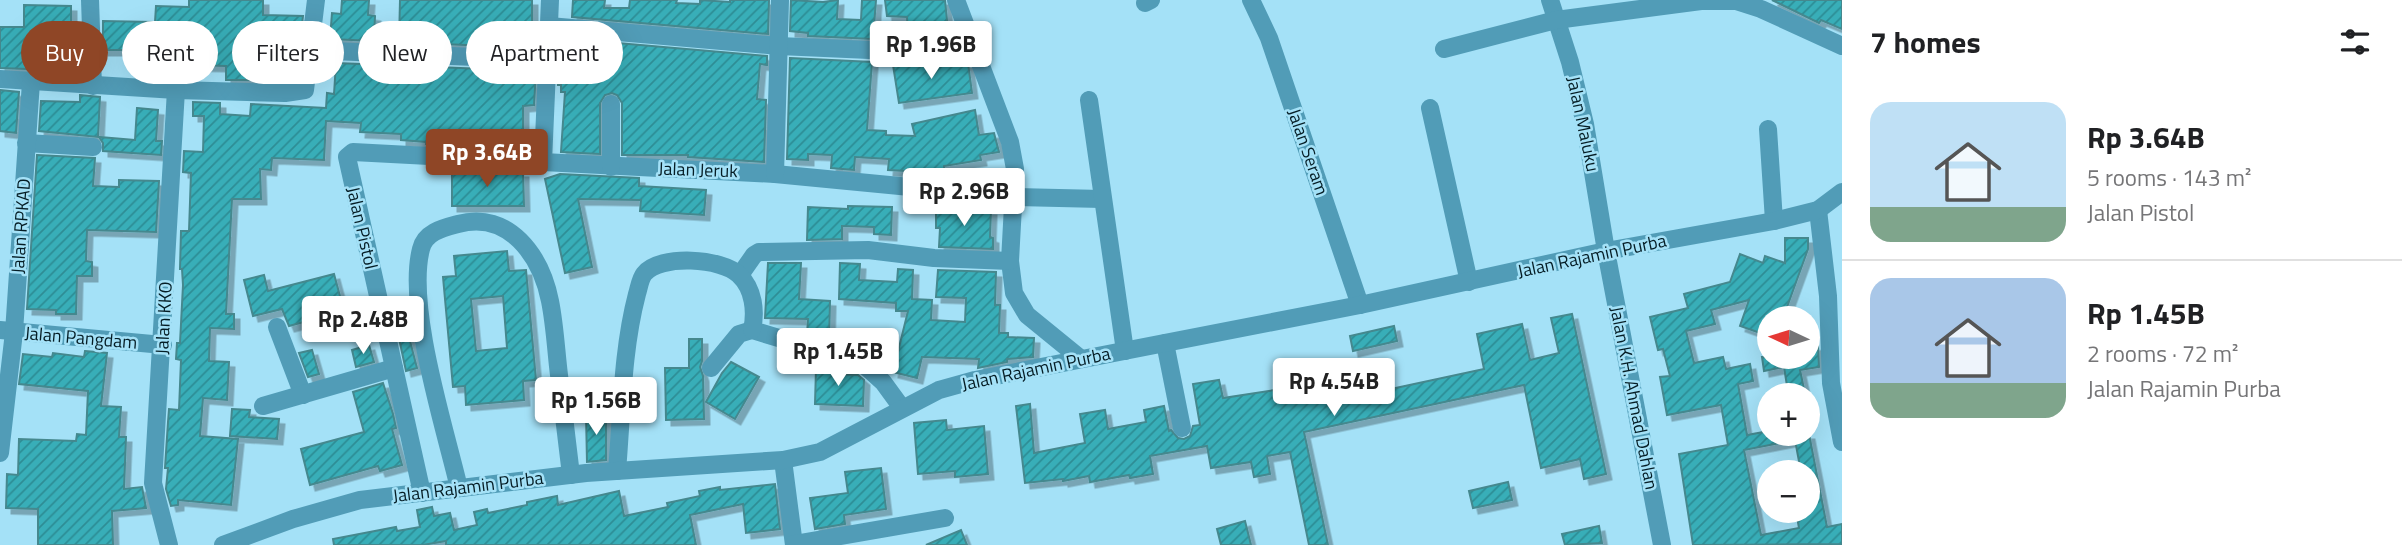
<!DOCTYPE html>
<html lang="en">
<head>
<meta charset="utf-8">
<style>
	:root { --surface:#fff; --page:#f6f6f6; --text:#202124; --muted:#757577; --line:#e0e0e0; --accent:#8f4626 }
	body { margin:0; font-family:"Titillium Web",sans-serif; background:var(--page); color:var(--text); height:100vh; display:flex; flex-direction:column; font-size:26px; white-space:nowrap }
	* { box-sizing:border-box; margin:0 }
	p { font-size:23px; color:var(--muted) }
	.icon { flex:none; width:38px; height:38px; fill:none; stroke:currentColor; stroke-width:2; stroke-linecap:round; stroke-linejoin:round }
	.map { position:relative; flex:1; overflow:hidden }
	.panel { display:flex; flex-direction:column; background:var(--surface); width:560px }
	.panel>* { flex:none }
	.top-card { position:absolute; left:21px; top:21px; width:665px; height:63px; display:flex; gap:14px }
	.needle { width:46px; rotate:274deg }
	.tools { position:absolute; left:1757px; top:306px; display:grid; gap:14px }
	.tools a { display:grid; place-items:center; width:63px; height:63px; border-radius:50%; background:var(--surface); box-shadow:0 7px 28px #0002; font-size:35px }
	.price { position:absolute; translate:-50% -60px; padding:0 16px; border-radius:7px; background:#fff; color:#222; font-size:23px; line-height:46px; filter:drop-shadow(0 2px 4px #0008) }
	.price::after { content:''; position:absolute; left:50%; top:42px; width:21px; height:16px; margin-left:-10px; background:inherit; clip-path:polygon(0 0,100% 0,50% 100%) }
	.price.selected { background:var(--accent); color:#fff }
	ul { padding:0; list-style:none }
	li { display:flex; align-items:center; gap:21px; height:175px; padding:0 28px }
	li+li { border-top:2px solid var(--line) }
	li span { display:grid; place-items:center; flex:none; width:196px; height:140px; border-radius:21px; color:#555 }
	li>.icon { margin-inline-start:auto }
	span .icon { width:84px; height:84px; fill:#fffc; stroke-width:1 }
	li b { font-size:30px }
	h2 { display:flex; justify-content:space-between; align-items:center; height:84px; padding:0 28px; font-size:30px }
	.pill { padding:0 24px; border-radius:32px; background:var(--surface); box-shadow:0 7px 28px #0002; font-size:24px; line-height:63px }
	.pill.selected { background:var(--accent); color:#fff }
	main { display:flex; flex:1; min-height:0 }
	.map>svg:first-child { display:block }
	.building { fill:url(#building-hatch); stroke:#45888e; stroke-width:2; fill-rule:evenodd; filter:url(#shadow) }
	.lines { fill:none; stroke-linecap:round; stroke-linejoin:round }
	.minor { stroke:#519cb7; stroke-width:18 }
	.labels { text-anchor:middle; stroke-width:5; stroke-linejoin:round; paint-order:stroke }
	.street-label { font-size:18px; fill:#051d25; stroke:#a4e1f7 }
</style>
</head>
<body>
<main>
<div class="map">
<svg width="1842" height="545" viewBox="0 0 1842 545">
	<defs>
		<pattern id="building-hatch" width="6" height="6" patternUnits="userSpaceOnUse" patternTransform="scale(1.75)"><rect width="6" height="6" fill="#38aeb8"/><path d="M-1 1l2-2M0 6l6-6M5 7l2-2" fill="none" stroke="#2d8d95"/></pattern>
		<filter id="shadow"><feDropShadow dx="5.5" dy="5.5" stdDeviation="0" flood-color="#0004"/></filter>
	</defs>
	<rect width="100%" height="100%" fill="#a4e1f7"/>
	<g class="building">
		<path d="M189 0H263V15L303 16 295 80H226V66L187 65 188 43H143V50H103V21L155 22 156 6 189 7Z"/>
		<path d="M342 0H369L368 15 375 16 374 41 330 39 332 13 341 14Z"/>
		<path d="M400 0H532V48L399 42Z"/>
		<path d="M573 0H605L604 8H629L630 0H677L676 3 700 4V0L730 2V0H769L768 34 572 17Z"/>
		<path d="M791 0 823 2 838 0 837 19 861 20 862 0H876L873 39 808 36V33L790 31Z"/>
		<path d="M885 0H945L949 41 908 40 907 17 887 16Z"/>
		<path d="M1772 0H1842V29L1821 20 1819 23Z"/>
		<path d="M24 5 71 6V41H80L81 71 0 68V27H24Z"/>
		<path d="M560 38 767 56V65L760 64 757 99 766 100 764 162 688 157V155H622V103L617 95 612 93 605 95 600 103V154L561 152 565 92H561V85H558Z"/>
		<path d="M790 58 872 62 867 130 886 131V135L915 136 912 124 975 110 979 135 994 133 999 152 980 155 981 160 944 166V178L927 177V172L888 170 889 159 855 157 854 170 831 168 832 155 808 154V160L787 159Z"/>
		<path d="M336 63 536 71 534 105 523 106V140L448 138V146L426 144V142L401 140V134L360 132 361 123 326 121 324 160 272 158 271 170 260 169 261 199H232L226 314H234V329L210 328 209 361 229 362 227 400 203 398 200 436 238 439 231 505 178 500V505L171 506 166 489 168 468H165L168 422 169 409 179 410 181 360 176 359 177 343H180L183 285 182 269H180L181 231H189L191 173 183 172 184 151 203 152 204 116H193V102L220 103V114L250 116 251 104 326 108 327 93 334 94Z"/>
		<path d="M905 63H968L972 93 899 103 893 65Z"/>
		<path d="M0 90 19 92 16 133 0 131Z"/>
		<path d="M80 95 100 97 98 137 39 131 41 101 80 102Z"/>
		<path d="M137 108 158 110 156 141H162L161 155 103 151V143L99 137 135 140Z"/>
		<path d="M37 155 95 158 93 186 119 187V180L159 181 156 232 87 230 86 261 92 262V276H77L76 314H56V310L27 309Z"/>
		<path d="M452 170 523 172 524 206H452Z"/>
		<path d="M560 174 639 178V186L706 190 704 215 640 211 641 200 578 199 592 267 565 273 545 179Z"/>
		<path d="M848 206 892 207 891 235 874 234V227L842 226V239L807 240 808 207 848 209Z"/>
		<path d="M936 207 991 210 990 237 993 238V249L939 247 940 228H936Z"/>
		<path d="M1785 238H1808V249L1783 318H1769V336L1740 326 1749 300 1711 310 1715 324 1686 331 1694 363 1723 357 1726 369 1750 364 1753 381 1738 384 1747 435 1769 431V434H1809L1827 527 1842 524V544L1693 545 1679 454 1728 445 1721 405 1667 415 1660 377 1670 376 1663 349 1658 350 1650 317 1688 308 1684 294 1730 282 1740 254 1763 263 1765 256 1785 263ZM1795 440 1801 472H1808V511H1796L1799 528 1761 535 1744 450Z"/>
		<path d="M507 251 509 271 526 270 536 380 523 381 524 400 466 405 465 386 453 387 443 277 456 276 454 256ZM503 296 507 348 476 351 471 299Z"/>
		<path d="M768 263H801L799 299 830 301 829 341 807 335 808 319 765 318Z"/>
		<path d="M840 263 860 264 859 280 897 282 898 269 913 270 912 299 932 300 931 320 965 322 966 298 936 297 938 270 996 272 995 305H1000L999 333H1008V337L1034 338 1033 357 1007 359V362L978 368 979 359 922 357 917 378 893 372 908 311H896V303L839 299Z"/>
		<path d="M334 274 344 311 289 326 282 309 253 316 244 280 264 275 268 291Z"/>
		<path d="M399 299 417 368 406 371 391 301Z"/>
		<path d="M1572 314 1606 474 1584 479 1580 459 1541 468 1524 385 1304 432 1328 545H1309L1290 452 1267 456 1270 474 1254 477 1251 462 1211 468 1207 446 1150 456 1153 474 1130 478 1129 475 1090 482 1089 476 1063 481V479L1025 483 1016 406 1030 404 1034 453 1085 443 1080 414 1105 410 1108 429 1146 422 1144 410 1164 406 1169 431 1171 430 1178 438 1184 439 1190 436 1193 426 1200 425 1193 384 1219 380 1223 398 1281 389 1280 379 1322 372 1321 367 1356 360 1363 395 1484 369 1477 334 1522 324 1530 360 1559 353 1551 318Z"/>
		<path d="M1394 326 1397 341 1353 351 1350 336Z"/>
		<path d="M689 339H702V361L700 367 703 376 704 419 666 420 665 368H689Z"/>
		<path d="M369 345 374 362 356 367 352 350Z"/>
		<path d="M1818 345 1819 367 1800 370 1804 389 1788 392 1784 367 1764 371 1762 357H1808V347Z"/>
		<path d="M312 350 319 374 308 377 299 353Z"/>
		<path d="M85 351 107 353 101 406 121 407 119 437H126L124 489 142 487 146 508 112 511 113 545H38V509L6 508 7 474 18 475 19 439 76 441 77 434 86 435 88 391 19 384 23 354 52 357 53 353 84 357Z"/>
		<path d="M731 362 759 377 735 419 706 402 722 373Z"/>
		<path d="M816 368H837L836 374 858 375 864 380 863 406 815 404Z"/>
		<path d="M383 383 393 414 396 428 392 429 402 465 380 471 378 466 310 485 301 449 364 432 353 392Z"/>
		<path d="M232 409 250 410 249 417 279 419 277 439 230 436Z"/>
		<path d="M606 413V460L587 462 586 414Z"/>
		<path d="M946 420 947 430 984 426 988 474 955 477V471L918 474 914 423Z"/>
		<path d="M881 468 886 509 844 515 845 524 815 529 810 498 848 493 845 472Z"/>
		<path d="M1508 482 1512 500 1473 508 1469 491Z"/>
		<path d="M775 484 780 529 746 533 743 504 690 515 696 545H446V541L423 545H334L333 539 396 527 397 531 420 527 417 510 432 507 434 516 450 513 454 530 477 525 474 512 487 509 488 513 527 505V502L557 496 558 505 619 491 624 516 668 507 667 503 700 496 699 491 720 487V490Z"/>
		<path d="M1245 521 1251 545H1221L1217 529Z"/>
		<path d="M1599 526 1602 543 1565 545 1562 534Z"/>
		<path d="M961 530 967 545H926Z"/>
	</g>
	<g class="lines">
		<g class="minor">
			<path d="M90 0 93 86"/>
			<path d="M550 0 543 162 775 174 1014 197 1102 199"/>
			<path d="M956 0 1010 142 1015 169 1010 261 1014 293 1027 315 1081 359"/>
			<path d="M1251 0 1269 38 1360 305"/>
			<path d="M1550 0 1570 62 1585 124 1606 251 1662 545"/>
			<path d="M1145 3 1151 0"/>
			<path d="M549 26 779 46 937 53 975 51"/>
			<path d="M1444 49 1556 20 1701 1H1736L1761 9 1842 46"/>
			<path d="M309 50 548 60"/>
			<path d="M0 79 176 90 285 93 305 90 316 0"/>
			<path d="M1089 100 1125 351"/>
			<path d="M611 104V167"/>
			<path d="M1430 108 1469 282"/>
			<path d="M1768 129 1774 221"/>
			<path d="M26 143 93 147"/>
			<path d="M775 174 780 0"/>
			<path d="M1818 210 1828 296 1831 383 1842 442"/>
			<path d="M740 275 754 255 759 252 868 250 934 258 1010 261"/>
			<path d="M277 327 303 395"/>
			<path d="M0 330 163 345"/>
			<path d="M1165 343 1182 428"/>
			<path d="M711 368 739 334 752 330 862 363 883 382 902 408"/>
			<path d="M263 406 394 368"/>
			<path d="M0 453 14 332 31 82"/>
			<path d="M783 460 794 545"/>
			<path d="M617 471C622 413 622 351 637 294 639 288 640 279 644 274 660 254 722 258 739 275 754 289 756 312 752 330"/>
			<path d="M459 488C445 428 406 307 421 249 425 232 443 228 458 224 509 210 541 256 550 301 555 326 556 351 559 375 563 408 567 442 571 475"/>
			<path d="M422 493 347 157 353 152 543 162"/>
			<path d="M794 544 945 518"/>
			<path d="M169 545 153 483 176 90"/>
			<path d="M223 545 293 519 360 500 586 473 783 460 820 452 939 390 975 380 1360 305 1606 251 1774 221 1818 210 1842 192"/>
		</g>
	</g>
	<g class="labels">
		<g class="street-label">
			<text transform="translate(1583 124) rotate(78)" y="6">Jalan Maluku</text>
			<text transform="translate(1308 152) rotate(71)" y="6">Jalan Seram</text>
			<text transform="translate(698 170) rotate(2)" y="6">Jalan Jeruk</text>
			<text transform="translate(21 226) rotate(-86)" y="6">Jalan RPKAD</text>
			<text transform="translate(362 228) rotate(77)" y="6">Jalan Pistol</text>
			<text transform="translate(1592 256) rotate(-12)" y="6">Jalan Rajamin Purba</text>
			<text transform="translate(164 318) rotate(-87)" y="6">Jalan KKO</text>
			<text transform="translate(81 338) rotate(5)" y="6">Jalan Pangdam</text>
			<text transform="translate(1036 369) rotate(-12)" y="6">Jalan Rajamin Purba</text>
			<text transform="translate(1634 398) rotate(79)" y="6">Jalan K.H. Ahmad Dahlan</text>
			<text transform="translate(468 487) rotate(-7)" y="6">Jalan Rajamin Purba</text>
		</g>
	</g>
</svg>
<div class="tools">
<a><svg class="needle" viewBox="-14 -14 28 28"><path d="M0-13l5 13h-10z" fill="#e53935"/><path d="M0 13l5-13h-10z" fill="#757577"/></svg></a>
<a>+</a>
<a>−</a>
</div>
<b class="price" style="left:931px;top:81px">Rp 1.96B</b>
<b class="price selected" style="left:487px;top:189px">Rp 3.64B</b>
<b class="price" style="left:964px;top:228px">Rp 2.96B</b>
<b class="price" style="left:363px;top:356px">Rp 2.48B</b>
<b class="price" style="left:838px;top:388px">Rp 1.45B</b>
<b class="price" style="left:1334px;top:418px">Rp 4.54B</b>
<b class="price" style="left:596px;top:437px">Rp 1.56B</b>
<div class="top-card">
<a class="pill selected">Buy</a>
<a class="pill">Rent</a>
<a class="pill">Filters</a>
<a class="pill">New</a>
<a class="pill">Apartment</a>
</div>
</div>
<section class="panel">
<h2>7 homes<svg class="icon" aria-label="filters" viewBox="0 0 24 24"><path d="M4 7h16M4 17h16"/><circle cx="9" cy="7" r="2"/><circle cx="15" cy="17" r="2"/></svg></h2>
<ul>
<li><span style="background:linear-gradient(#bfe0f5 75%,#7fa58c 0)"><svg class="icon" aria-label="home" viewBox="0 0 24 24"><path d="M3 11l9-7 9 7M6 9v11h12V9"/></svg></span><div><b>Rp 3.64B</b><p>5 rooms · 143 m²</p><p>Jalan Pistol</p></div></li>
<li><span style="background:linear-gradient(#a9c7e8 75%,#7fa58c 0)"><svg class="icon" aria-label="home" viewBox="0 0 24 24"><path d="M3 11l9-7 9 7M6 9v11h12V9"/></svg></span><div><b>Rp 1.45B</b><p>2 rooms · 72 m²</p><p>Jalan Rajamin Purba</p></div></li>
</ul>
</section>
</main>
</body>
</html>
